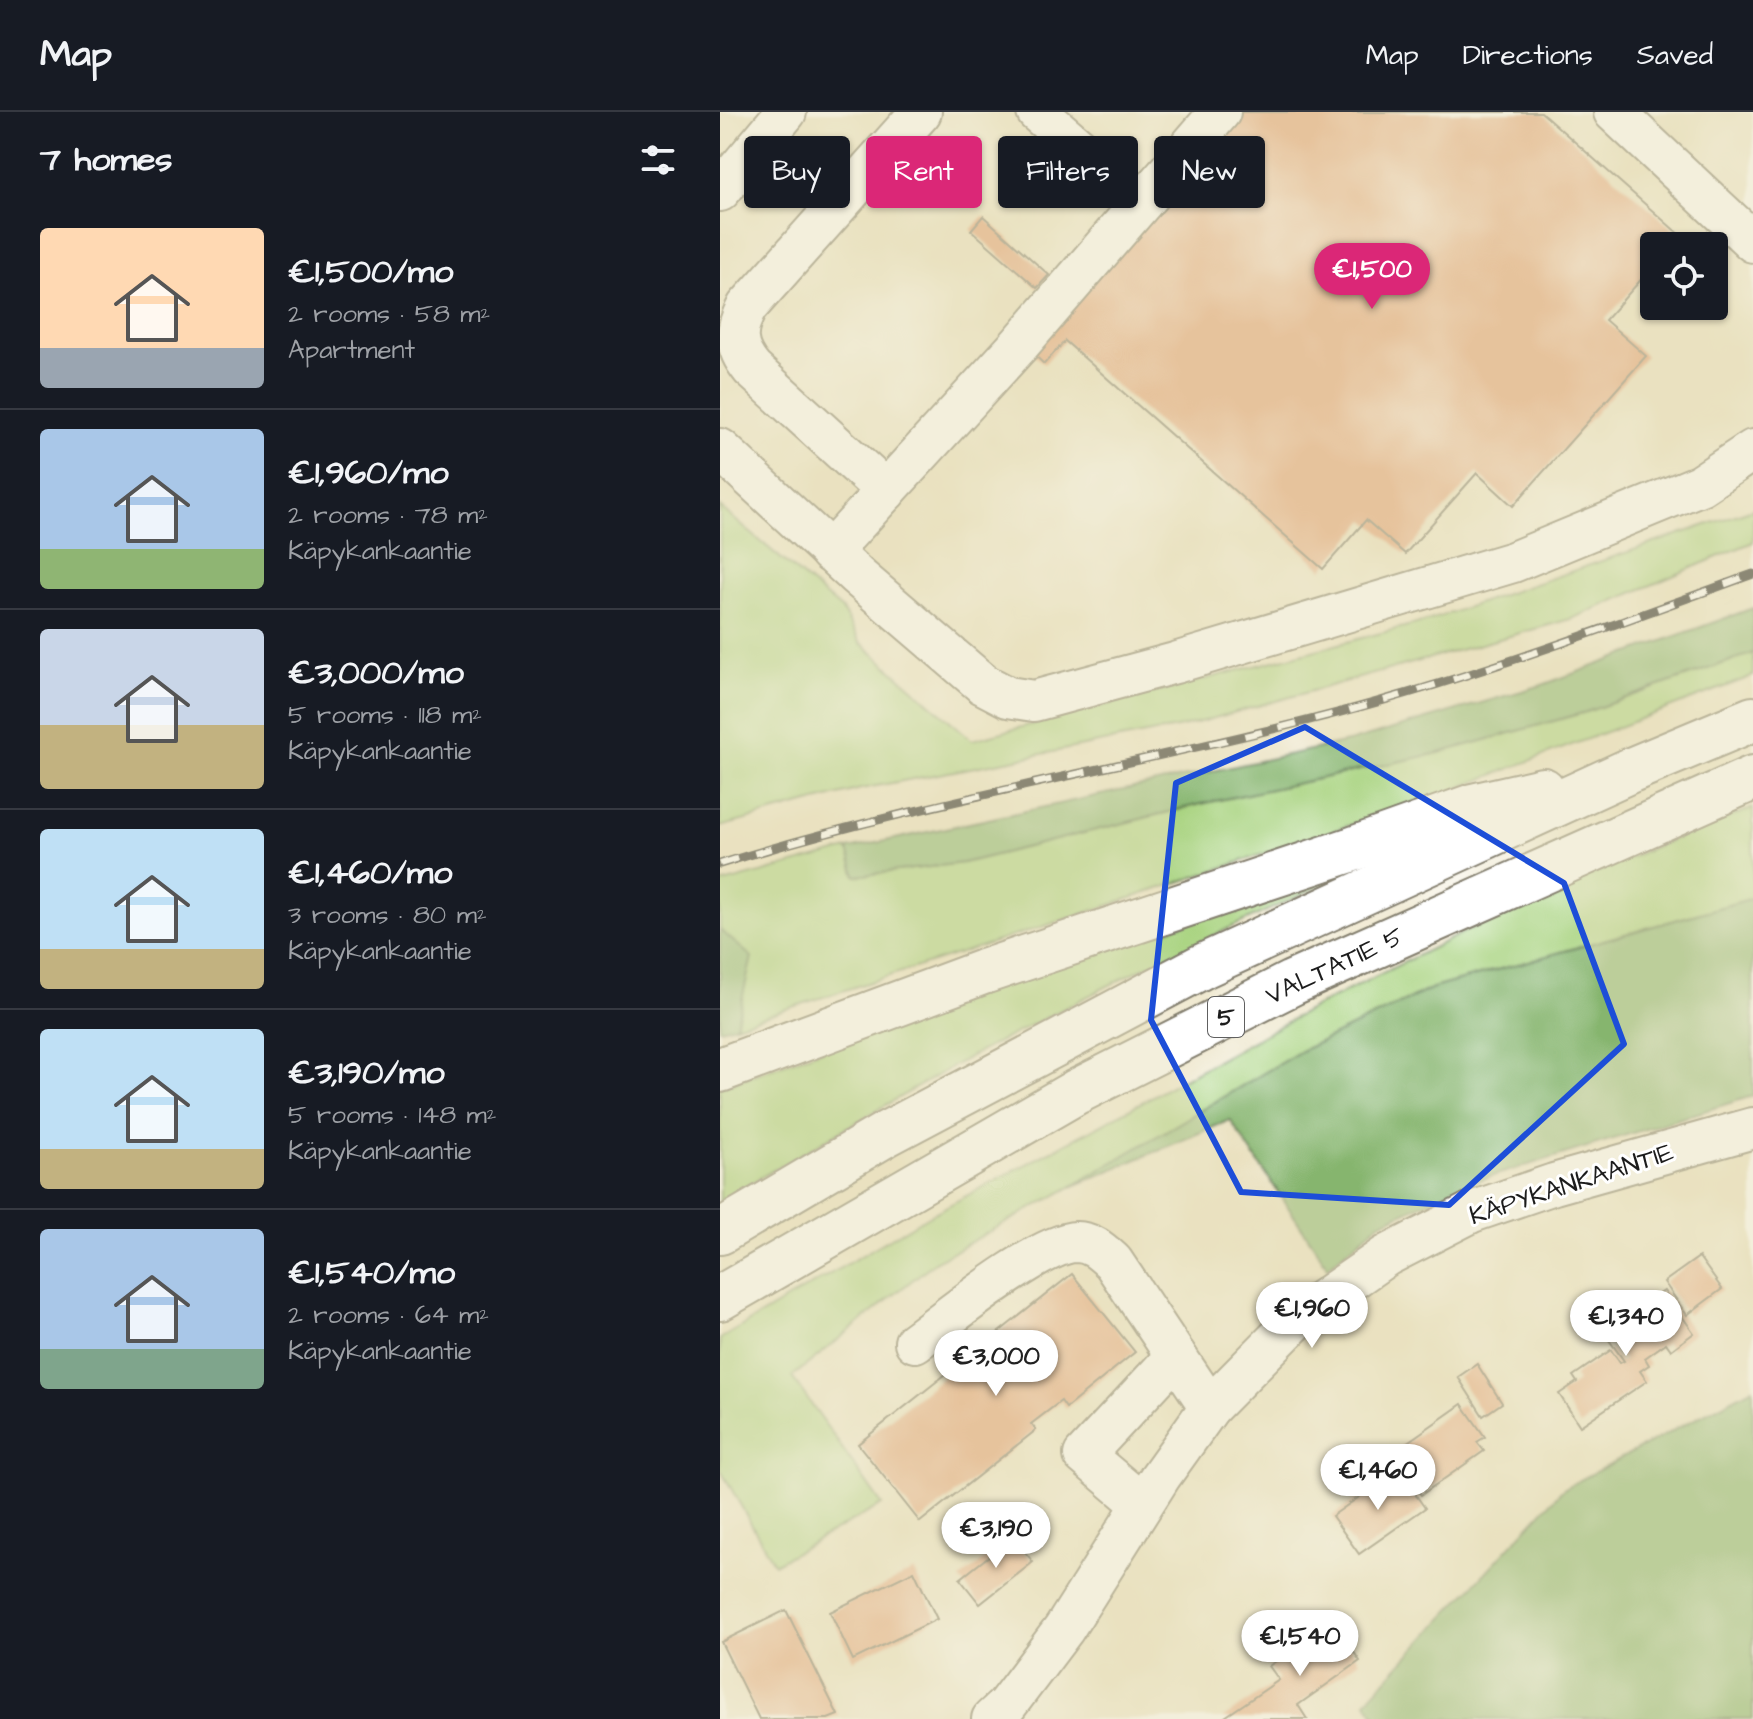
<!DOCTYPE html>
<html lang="en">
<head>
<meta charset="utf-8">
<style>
	:root { --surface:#171b24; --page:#20242c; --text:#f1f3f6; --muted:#9ea1a6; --line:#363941; --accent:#db2777 }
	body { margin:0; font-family:"Architects Daughter",sans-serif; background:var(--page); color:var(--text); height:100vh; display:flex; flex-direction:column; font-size:30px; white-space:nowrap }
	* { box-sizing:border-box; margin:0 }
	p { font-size:26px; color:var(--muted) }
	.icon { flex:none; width:44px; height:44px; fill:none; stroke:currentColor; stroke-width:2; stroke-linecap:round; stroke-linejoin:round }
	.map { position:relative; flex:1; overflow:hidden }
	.sheet { display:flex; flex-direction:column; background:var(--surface); width:720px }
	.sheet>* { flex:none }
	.hud { position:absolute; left:24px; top:24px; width:760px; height:72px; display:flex; gap:16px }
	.controls { position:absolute; left:920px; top:120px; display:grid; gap:16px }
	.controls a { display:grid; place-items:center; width:88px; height:88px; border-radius:8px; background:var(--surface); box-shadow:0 2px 6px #0004; font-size:40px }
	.price { position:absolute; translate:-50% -68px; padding:0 18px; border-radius:28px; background:#fff; color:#222; font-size:26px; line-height:52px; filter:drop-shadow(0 2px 4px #0008) }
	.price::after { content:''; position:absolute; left:50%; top:48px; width:24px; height:18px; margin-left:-12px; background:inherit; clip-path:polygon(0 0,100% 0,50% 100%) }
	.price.selected { background:var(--accent); color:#fff }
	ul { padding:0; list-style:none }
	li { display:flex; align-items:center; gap:24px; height:200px; padding:0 40px }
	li+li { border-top:2px solid var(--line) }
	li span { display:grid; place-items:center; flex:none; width:224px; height:160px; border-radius:8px; color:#555 }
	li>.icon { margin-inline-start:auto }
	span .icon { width:96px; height:96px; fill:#fffc; stroke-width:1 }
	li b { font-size:34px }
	h2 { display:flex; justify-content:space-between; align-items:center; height:96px; padding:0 40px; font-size:34px }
	.tag { padding:0 28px; border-radius:8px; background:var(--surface); box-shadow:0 2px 6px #0004; font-size:28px; line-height:72px }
	.tag.selected { background:var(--accent); color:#fff }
	header { display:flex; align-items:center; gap:48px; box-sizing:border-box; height:112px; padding:0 40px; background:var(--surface); border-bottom:2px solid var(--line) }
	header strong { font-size:38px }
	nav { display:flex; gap:44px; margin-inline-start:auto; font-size:28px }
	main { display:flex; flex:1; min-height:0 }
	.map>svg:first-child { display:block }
	.green { fill:#a8d37f; stroke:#62784e; stroke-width:2 }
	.forest { fill:#86b56e; stroke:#516845; stroke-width:2 }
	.building { fill:#e39e72 }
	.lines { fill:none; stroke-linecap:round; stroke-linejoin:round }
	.minor-casing { stroke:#837e6e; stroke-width:44 }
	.highway-casing { stroke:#837e6e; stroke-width:48 }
	.minor { stroke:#fff; stroke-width:40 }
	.highway { stroke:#fff; stroke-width:44 }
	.rail-casing { stroke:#1c1c1c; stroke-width:9 }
	.rail { stroke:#fff; stroke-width:6; stroke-dasharray:18; stroke-linecap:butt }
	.marked { fill:none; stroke:#1d4ed8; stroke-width:6; stroke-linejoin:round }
	.labels { text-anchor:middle; stroke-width:6; stroke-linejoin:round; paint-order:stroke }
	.shield { fill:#fff; stroke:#606060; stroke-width:2 }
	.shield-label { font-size:24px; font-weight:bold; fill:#1c1c1c }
	.street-label { font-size:26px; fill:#1c1c1c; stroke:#fff }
</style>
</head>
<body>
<header>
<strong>Map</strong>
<nav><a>Map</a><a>Directions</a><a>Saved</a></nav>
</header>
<main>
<section class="sheet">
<h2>7 homes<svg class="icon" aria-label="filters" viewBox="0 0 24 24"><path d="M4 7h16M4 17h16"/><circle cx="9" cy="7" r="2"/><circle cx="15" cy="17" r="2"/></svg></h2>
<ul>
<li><span style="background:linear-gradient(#ffd9b3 75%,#9aa5b1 0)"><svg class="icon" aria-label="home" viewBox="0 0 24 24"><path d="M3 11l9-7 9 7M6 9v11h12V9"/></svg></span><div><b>€1,500/mo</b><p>2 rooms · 58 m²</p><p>Apartment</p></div></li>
<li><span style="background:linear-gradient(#a9c7e8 75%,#8fb573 0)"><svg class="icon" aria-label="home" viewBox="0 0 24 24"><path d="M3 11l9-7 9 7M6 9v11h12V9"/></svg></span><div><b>€1,960/mo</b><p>2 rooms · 78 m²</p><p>Käpykankaantie</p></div></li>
<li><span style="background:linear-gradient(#c9d6e8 60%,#c2b280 0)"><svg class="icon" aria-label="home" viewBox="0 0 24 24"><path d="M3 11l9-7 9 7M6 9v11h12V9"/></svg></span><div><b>€3,000/mo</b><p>5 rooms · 118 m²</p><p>Käpykankaantie</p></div></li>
<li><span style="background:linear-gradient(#bfe0f5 75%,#c2b280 0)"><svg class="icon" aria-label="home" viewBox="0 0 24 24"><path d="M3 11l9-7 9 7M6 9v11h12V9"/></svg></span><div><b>€1,460/mo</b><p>3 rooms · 80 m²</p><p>Käpykankaantie</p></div></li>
<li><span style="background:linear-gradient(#bfe0f5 75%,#c2b280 0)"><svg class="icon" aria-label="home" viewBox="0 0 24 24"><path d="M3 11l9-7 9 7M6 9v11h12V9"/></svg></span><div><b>€3,190/mo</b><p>5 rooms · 148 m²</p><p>Käpykankaantie</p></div></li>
<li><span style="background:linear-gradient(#a9c7e8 75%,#7fa58c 0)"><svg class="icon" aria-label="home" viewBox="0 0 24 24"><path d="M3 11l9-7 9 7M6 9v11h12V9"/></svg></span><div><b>€1,540/mo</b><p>2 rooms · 64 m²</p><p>Käpykankaantie</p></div></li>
</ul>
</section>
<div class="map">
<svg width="1033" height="1607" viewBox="0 0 1033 1607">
	<rect width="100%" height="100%" fill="#fff"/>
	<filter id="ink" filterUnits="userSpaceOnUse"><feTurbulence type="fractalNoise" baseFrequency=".0125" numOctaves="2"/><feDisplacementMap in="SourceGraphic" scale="16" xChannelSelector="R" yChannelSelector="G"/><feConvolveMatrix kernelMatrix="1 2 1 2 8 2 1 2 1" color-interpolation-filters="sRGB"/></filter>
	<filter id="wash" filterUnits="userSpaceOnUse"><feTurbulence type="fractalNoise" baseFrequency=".006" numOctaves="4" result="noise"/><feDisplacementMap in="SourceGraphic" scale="32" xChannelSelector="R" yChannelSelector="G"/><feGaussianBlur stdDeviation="1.8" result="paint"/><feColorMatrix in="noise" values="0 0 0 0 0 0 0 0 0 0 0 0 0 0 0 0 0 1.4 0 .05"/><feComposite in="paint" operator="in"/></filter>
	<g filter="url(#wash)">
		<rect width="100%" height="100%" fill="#eae1c0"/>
		<g class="green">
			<path d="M0 395 122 498 140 530 252 628 707 509 1033 397V430L851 507 462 615 141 677 0 715Z"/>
			<path d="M1033 541V564L715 685 384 795 16 913 31 845 0 818V772L128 737 136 764 243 751 481 692 719 641 866 600Z"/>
			<path d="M1033 696V786L713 876 581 939 351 1075 216 1149 72 1265 162 1393 54 1452 0 1357V1227L210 1103 371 1018 585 900 760 812 936 734Z"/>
			<path d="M637 757 421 857 251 944 0 1089V975L314 860Z"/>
		</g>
		<g class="forest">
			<path d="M1033 496V541L866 600 719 641 481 692 243 751 136 764 128 737 632 629 822 573Z"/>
			<path d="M1033 786V984L747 1072 660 1111 608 1155 510 1008 351 1075 581 939 713 876Z"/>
			<path d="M0 818 32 845 16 913 0 917Z"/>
			<path d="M1033 1276V1607H658L646 1589 843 1377Z"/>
		</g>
		<g id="blocks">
			<g class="building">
				<path d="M518 0H821L960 123 951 134H934V153L885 208 926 244 793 394 757 361 685 442 646 408 603 457 345 229 324 252 308 237Z"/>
				<path d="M263 104 329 163 317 176 251 118Z"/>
				<path d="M979 1145 1002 1177 967 1203 944 1170Z"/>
				<path d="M352 1162 415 1240 346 1296 341 1289 311 1312 316 1318 200 1410 138 1332Z"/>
				<path d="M944 1179 974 1221 951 1238 946 1231 925 1246 929 1253 920 1259 927 1269 860 1314 839 1282 857 1270 853 1264 891 1238 900 1251 904 1249 884 1221Z"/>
				<path d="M757 1252 782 1291 763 1304 738 1265Z"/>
				<path d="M742 1292 765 1325 757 1330 764 1339 701 1383 672 1341Z"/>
				<path d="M678 1358 705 1396 639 1442 612 1404Z"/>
				<path d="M293 1425 313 1450 260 1492 240 1467Z"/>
				<path d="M194 1459 217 1507 133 1548 110 1500Z"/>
				<path d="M66 1498 118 1603 108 1607H39L1 1530Z"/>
				<path d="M618 1517 640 1549 578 1593 587 1607H502L559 1568 549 1554 595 1522 600 1529Z"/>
			</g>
		</g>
	</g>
	<g filter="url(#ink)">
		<use href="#blocks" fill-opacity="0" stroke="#837e6e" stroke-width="2"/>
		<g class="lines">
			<g class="minor-casing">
				<g id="minor">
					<path d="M317 0 422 90"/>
					<path d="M894 0 1033 130"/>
					<path d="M0 79 66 0"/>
					<path d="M0 337 137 464 263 572 288 585 314 589 455 551 793 450 980 373 1033 338"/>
					<path d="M166 379 32 257C14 235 14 219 27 195L201 0"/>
					<path d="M110 440 299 233 500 0"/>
					<path d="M195 1230C228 1206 320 1131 356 1130 372 1130 382 1140 393 1150L490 1295"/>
					<path d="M422 1392 364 1343 456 1244"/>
					<path d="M272 1607 286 1594 344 1517 440 1365 490 1295 582 1202 666 1144 752 1100 834 1072 1033 1016"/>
				</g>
			</g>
			<g class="highway-casing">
				<g id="highway">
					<path d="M0 958 263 860 630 738 753 694 823 678"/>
					<path d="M0 1120 166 1022 483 854 911 658 1033 607"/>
					<path d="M0 1186 356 980 572 871 1033 666"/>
				</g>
			</g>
			<use href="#minor" class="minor"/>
			<use href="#highway" class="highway"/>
			<g class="rail-casing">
				<path id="rail" d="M0 752C192 692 391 658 586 609 739 571 886 516 1033 462"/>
			</g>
			<use href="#rail" class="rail"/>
		</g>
	</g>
	<path d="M0 0H1033V1607H0ZM585 615 844 771 904 932 729 1093 521 1080 431 908 456 671Z" fill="#eae1c0" fill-opacity=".55" fill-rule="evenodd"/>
	<path class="marked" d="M585 615 844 771 904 932 729 1093 521 1080 431 908 456 671Z"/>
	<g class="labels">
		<rect class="shield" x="488" y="885" width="36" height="40" rx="6"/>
		<g class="shield-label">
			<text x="506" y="913">5</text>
		</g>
		<g class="street-label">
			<text transform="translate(614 853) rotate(-25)" y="9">VALTATIE 5</text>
			<text transform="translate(851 1071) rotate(-18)" y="9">KÄPYKANKAANTIE</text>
		</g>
	</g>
</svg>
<div class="controls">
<a><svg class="icon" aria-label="locate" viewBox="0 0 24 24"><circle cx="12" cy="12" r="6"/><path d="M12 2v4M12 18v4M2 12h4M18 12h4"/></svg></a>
</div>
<b class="price selected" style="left:652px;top:199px">€1,500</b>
<b class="price" style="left:592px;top:1238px">€1,960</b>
<b class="price" style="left:906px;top:1246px">€1,340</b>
<b class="price" style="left:276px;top:1286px">€3,000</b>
<b class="price" style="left:658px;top:1400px">€1,460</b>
<b class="price" style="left:276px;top:1458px">€3,190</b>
<b class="price" style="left:580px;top:1566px">€1,540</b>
<div class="hud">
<a class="tag">Buy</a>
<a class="tag selected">Rent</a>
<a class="tag">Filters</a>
<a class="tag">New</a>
</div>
</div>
</main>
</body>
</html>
